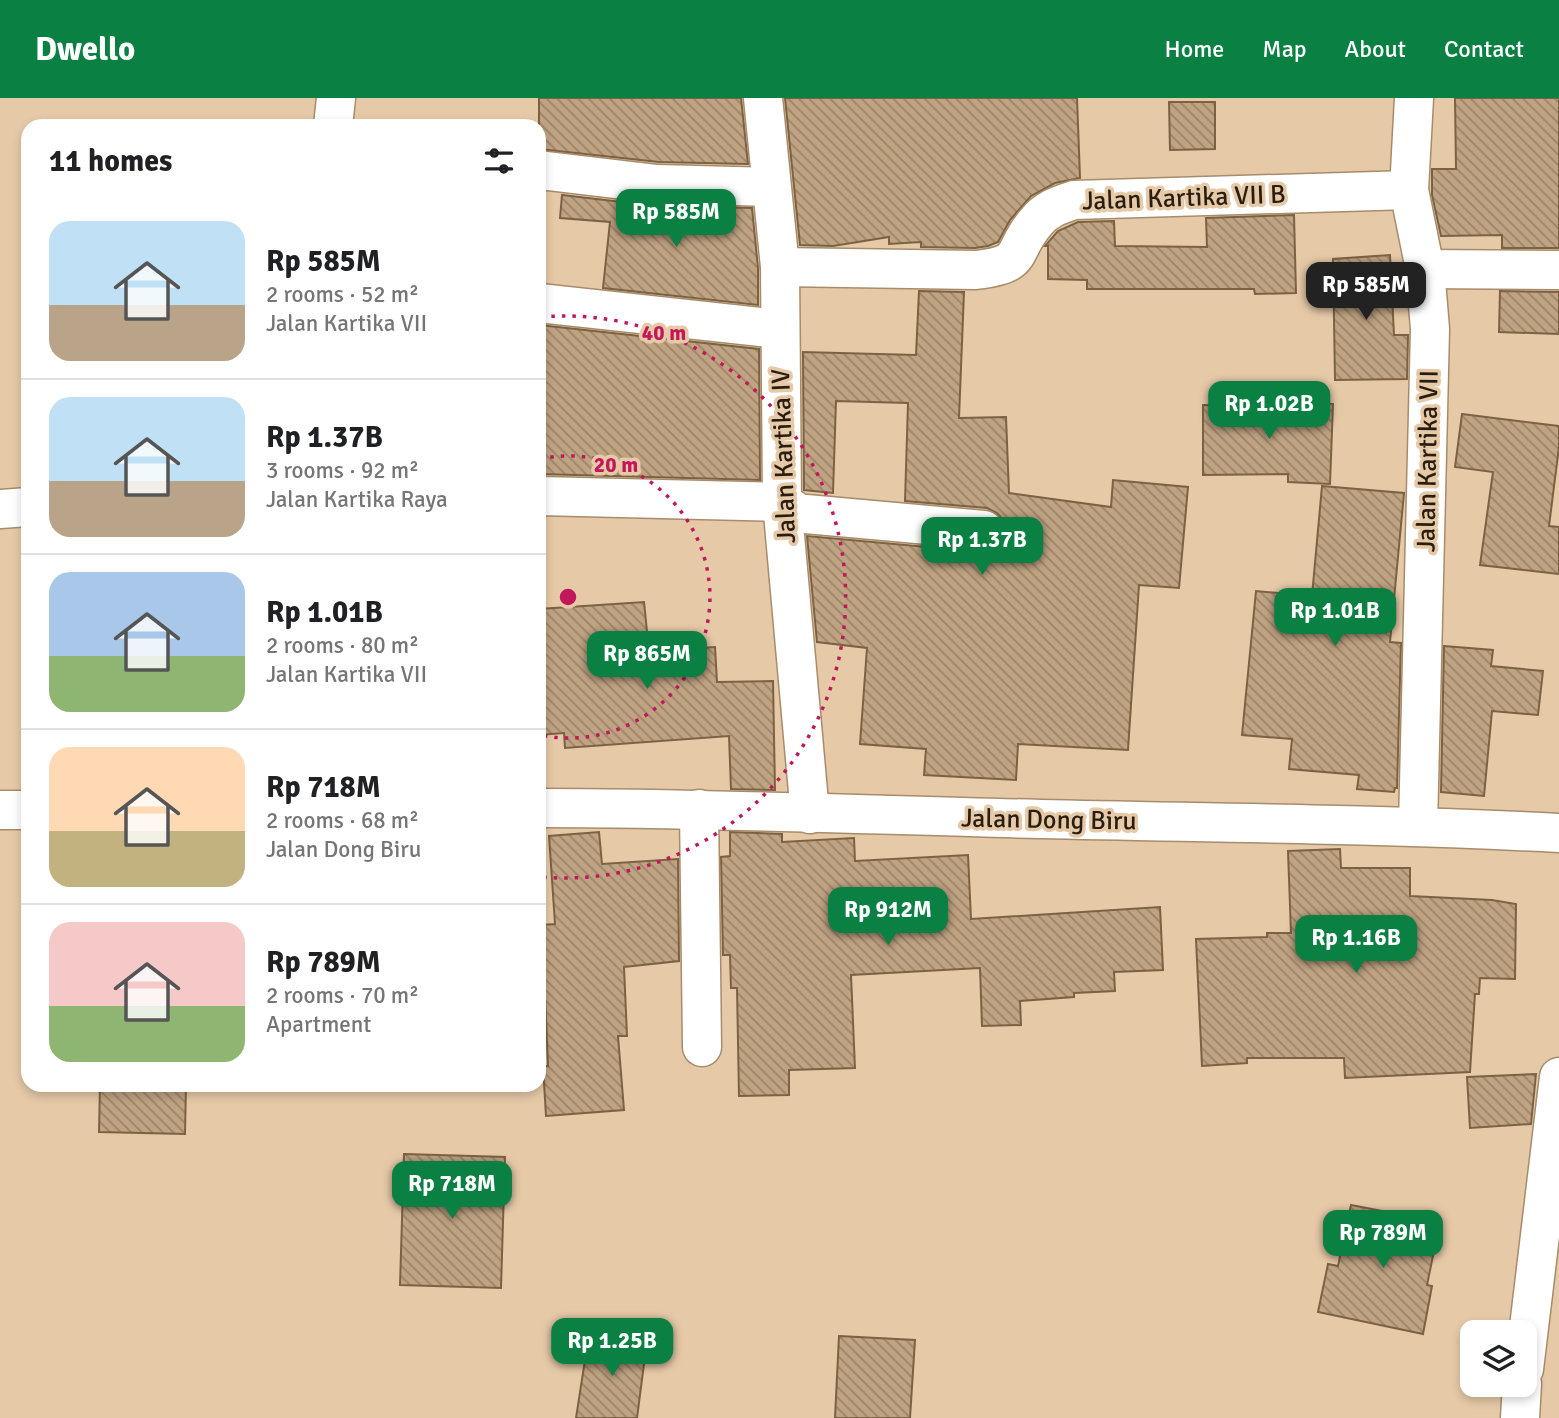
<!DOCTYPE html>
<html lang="en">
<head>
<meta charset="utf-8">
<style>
	:root { --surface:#fff; --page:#f2f2f2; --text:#202124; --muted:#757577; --line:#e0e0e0; --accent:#0b8043 }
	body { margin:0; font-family:Signika,sans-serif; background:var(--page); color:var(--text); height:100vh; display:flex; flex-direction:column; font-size:26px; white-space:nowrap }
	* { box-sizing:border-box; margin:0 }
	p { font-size:23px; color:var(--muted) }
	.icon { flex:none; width:38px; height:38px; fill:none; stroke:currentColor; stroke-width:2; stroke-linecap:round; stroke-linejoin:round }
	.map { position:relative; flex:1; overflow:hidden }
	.side { position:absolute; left:21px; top:21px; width:525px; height:973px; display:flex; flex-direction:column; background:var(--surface); border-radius:21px; box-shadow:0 4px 10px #0003 }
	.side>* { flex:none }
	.controls { position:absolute; left:1460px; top:1222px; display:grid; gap:14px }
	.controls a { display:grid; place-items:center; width:77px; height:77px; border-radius:14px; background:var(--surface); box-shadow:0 4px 10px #0003; font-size:35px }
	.price { position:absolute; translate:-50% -60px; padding:0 16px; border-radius:14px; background:var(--accent); color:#fff; font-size:23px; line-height:46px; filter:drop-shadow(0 2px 4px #0008) }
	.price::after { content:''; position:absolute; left:50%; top:42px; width:21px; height:16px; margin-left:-10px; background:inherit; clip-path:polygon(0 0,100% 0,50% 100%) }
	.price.current { background:#222; color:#fff }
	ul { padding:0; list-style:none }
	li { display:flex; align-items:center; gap:21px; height:175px; padding:0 28px }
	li+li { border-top:2px solid var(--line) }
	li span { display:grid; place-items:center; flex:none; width:196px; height:140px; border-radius:21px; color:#555 }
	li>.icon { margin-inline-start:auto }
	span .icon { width:84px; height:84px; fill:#fffc; stroke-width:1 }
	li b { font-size:30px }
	h2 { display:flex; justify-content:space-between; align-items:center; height:84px; padding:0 28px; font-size:30px }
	header { display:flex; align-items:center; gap:42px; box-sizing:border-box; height:98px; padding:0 35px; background:var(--accent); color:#fff }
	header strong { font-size:33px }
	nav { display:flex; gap:38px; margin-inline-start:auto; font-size:24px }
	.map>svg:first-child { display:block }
	.building { fill:url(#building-back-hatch); stroke:#7c6243; stroke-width:2 }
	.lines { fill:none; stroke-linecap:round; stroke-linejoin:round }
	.minor-casing { stroke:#a78c6b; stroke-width:41 }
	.minor { stroke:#fff; stroke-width:38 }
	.ring { fill:none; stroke:#c2185b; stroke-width:3.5; stroke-dasharray:3.5 7 }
	.labels { text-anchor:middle; stroke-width:7; stroke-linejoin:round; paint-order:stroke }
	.street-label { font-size:26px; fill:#281d10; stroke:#e6c9a7 }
	.centre { fill:#c2185b; stroke:#e6c9a7; stroke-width:3.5 }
	.ring-label { font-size:21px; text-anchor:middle; font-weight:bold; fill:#c2185b; stroke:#e6c9a7; stroke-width:7; stroke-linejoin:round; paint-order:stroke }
</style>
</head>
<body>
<header>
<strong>Dwello</strong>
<nav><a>Home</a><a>Map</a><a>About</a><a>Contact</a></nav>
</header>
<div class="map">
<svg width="1559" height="1320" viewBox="0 0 1559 1320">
	<defs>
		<pattern id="building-back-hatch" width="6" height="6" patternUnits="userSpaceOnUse" patternTransform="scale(1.75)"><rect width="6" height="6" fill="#bfa382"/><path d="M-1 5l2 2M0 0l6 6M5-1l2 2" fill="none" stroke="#9b8469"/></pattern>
	</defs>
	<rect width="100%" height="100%" fill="#e6c9a7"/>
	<g class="building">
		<path d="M539 0H741L748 66 659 64 539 51Z"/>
		<path d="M785 0H1077L1080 80 1055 85 1031 98 1010 122 998 144 988 148 975 150 921 149V144L889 146V139L833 148 800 147Z"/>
		<path d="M1455 0H1559V150H1502V137L1441 138 1432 97V71H1456Z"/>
		<path d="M1169 4H1215V51L1170 52Z"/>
		<path d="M562 97 656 108 752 110 758 170V207L603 190 610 124 560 120Z"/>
		<path d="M1294 117 1296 195 1255 196 1254 191H1087V182L1048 181V148H1045L1058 133 1078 124 1114 123 1115 148 1207 149 1206 120Z"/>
		<path d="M1390 157 1394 237H1408L1407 281 1335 282 1333 161Z"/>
		<path d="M919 193 964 194 959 320 1006 319 1009 395 1111 409 1113 382 1188 389 1179 490 1139 487 1128 652 1018 646 1016 682 924 677 926 651 860 646 867 550 817 544 807 438 982 454 994 451 1001 445 1006 435 1003 422 997 415 987 410 905 403 908 305 836 303 833 395 804 392 803 254 916 257Z"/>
		<path d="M1500 193 1559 194V236L1499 234Z"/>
		<path d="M539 227 759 251 760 382 539 376Z"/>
		<path d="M1291 305 1333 306 1330 386 1288 384V376L1203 377V307L1291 308Z"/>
		<path d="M1462 316 1559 328V349L1549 428 1559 429V476L1480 467 1493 374 1455 369Z"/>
		<path d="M1322 388 1404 395 1390 544 1401 545 1397 690H1395L1394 694 1357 691 1359 677 1289 671 1292 641 1242 637 1256 493 1312 498Z"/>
		<path d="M644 504 649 553 715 549 717 584 773 583 775 692 731 691 729 638 565 650 564 635 539 637V511Z"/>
		<path d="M1444 548 1493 552 1491 568 1543 573 1538 617 1492 613 1484 698 1441 694Z"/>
		<path d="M599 734 602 766 678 761 679 863 624 869 627 938H618L624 1012 546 1018 543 968H548L542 827 555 826 549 738Z"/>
		<path d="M730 734 782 736V744L854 740 855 763 968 757 971 821 1160 809 1163 872 1114 874 1115 893 1074 895V899L1020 903 1021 927 982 928 980 870 851 877 855 970 789 972V997L739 998 737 890H731L730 857H723L721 759 730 758Z"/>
		<path d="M1340 751 1341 770H1410V798L1492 802 1516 806 1515 881 1480 880 1479 896H1475L1470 974 1345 980 1344 960H1247V965L1202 968 1196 841 1267 839V835H1291L1288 753Z"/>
		<path d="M1536 976 1531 1026 1470 1030 1467 979Z"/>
		<path d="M100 987H186L185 1036 99 1034Z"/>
		<path d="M404 1056 505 1059 501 1190 400 1187Z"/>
		<path d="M1351 1107 1440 1124 1427 1187 1432 1188 1423 1236 1318 1214 1328 1166 1338 1168Z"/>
		<path d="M589 1236 647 1243 637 1320H576Z"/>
		<path d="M839 1238 915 1242 910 1320H835Z"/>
	</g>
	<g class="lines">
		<g class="minor-casing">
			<g id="minor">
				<path d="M763 0 780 169 782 404 810 716"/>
				<path d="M1414 0 1409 92 1425 171 1430 231 1418 728"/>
				<path d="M333 28 336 0"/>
				<path d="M539 72 657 86 771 89"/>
				<path d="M780 169 976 172C1028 166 1009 155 1036 124 1046 111 1059 107 1074 102L1409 92"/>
				<path d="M1425 171 1559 172"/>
				<path d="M539 205 780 231"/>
				<path d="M539 398 782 404 798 415 806 416 984 432"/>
				<path d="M0 411 28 409"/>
				<path d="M539 710C706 710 874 717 1041 721 1214 725 1386 726 1559 735"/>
				<path d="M699 711 702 949"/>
				<path d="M0 712H28"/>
				<path d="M1524 1271 1559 979"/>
				<path d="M1520 1320 1522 1286"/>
			</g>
		</g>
		<use href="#minor" class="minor"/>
	</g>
	<g class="ring">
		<path d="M540 361A141 141 0 1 1 540 637"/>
		<path d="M541 219A281 281 0 1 1 541 779"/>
	</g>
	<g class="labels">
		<g class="street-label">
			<text transform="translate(1184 99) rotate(-2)" y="9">Jalan Kartika VII B</text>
			<text transform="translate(783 358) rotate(-92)" y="9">Jalan Kartika IV</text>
			<text transform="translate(1427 363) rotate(-89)" y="9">Jalan Kartika VII</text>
			<text transform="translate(1049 721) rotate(1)" y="9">Jalan Dong Biru</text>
		</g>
	</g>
	<circle cx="568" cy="499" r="10" class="centre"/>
	<g class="ring-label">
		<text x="664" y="242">40 m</text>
		<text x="616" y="374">20 m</text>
	</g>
</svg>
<div class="controls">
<a><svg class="icon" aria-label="layers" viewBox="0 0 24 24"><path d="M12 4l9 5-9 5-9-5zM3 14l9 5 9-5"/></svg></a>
</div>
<b class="price" style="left:676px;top:151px">Rp 585M</b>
<b class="price current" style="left:1366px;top:224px">Rp 585M</b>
<b class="price" style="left:1269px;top:343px">Rp 1.02B</b>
<b class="price" style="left:982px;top:479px">Rp 1.37B</b>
<b class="price" style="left:1335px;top:550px">Rp 1.01B</b>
<b class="price" style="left:647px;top:593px">Rp 865M</b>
<b class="price" style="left:888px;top:849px">Rp 912M</b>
<b class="price" style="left:1356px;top:877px">Rp 1.16B</b>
<b class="price" style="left:452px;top:1123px">Rp 718M</b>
<b class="price" style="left:1383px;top:1172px">Rp 789M</b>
<b class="price" style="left:612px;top:1280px">Rp 1.25B</b>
<section class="side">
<h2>11 homes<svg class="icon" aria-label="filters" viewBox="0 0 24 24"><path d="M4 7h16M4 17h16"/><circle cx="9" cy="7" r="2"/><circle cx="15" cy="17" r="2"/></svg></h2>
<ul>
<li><span style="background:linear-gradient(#bfe0f5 60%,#b9a48a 0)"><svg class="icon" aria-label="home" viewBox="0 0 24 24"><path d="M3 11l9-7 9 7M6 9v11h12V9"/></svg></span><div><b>Rp 585M</b><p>2 rooms · 52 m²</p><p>Jalan Kartika VII</p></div></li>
<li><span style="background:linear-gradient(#bfe0f5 60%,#b9a48a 0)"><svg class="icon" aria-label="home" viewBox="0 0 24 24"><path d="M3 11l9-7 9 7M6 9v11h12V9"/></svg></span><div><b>Rp 1.37B</b><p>3 rooms · 92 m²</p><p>Jalan Kartika Raya</p></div></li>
<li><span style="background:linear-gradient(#a9c7e8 60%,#8fb573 0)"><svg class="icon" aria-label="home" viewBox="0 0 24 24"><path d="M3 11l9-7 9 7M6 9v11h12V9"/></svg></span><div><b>Rp 1.01B</b><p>2 rooms · 80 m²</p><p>Jalan Kartika VII</p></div></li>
<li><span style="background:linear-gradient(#ffd9b3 60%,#c2b280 0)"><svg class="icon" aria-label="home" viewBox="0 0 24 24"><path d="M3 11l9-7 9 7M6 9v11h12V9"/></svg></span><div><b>Rp 718M</b><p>2 rooms · 68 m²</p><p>Jalan Dong Biru</p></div></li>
<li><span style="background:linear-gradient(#f6c9c9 60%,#8fb573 0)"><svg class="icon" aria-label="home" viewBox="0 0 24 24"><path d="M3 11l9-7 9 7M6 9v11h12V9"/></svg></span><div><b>Rp 789M</b><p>2 rooms · 70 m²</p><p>Apartment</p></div></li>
</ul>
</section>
</div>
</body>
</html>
